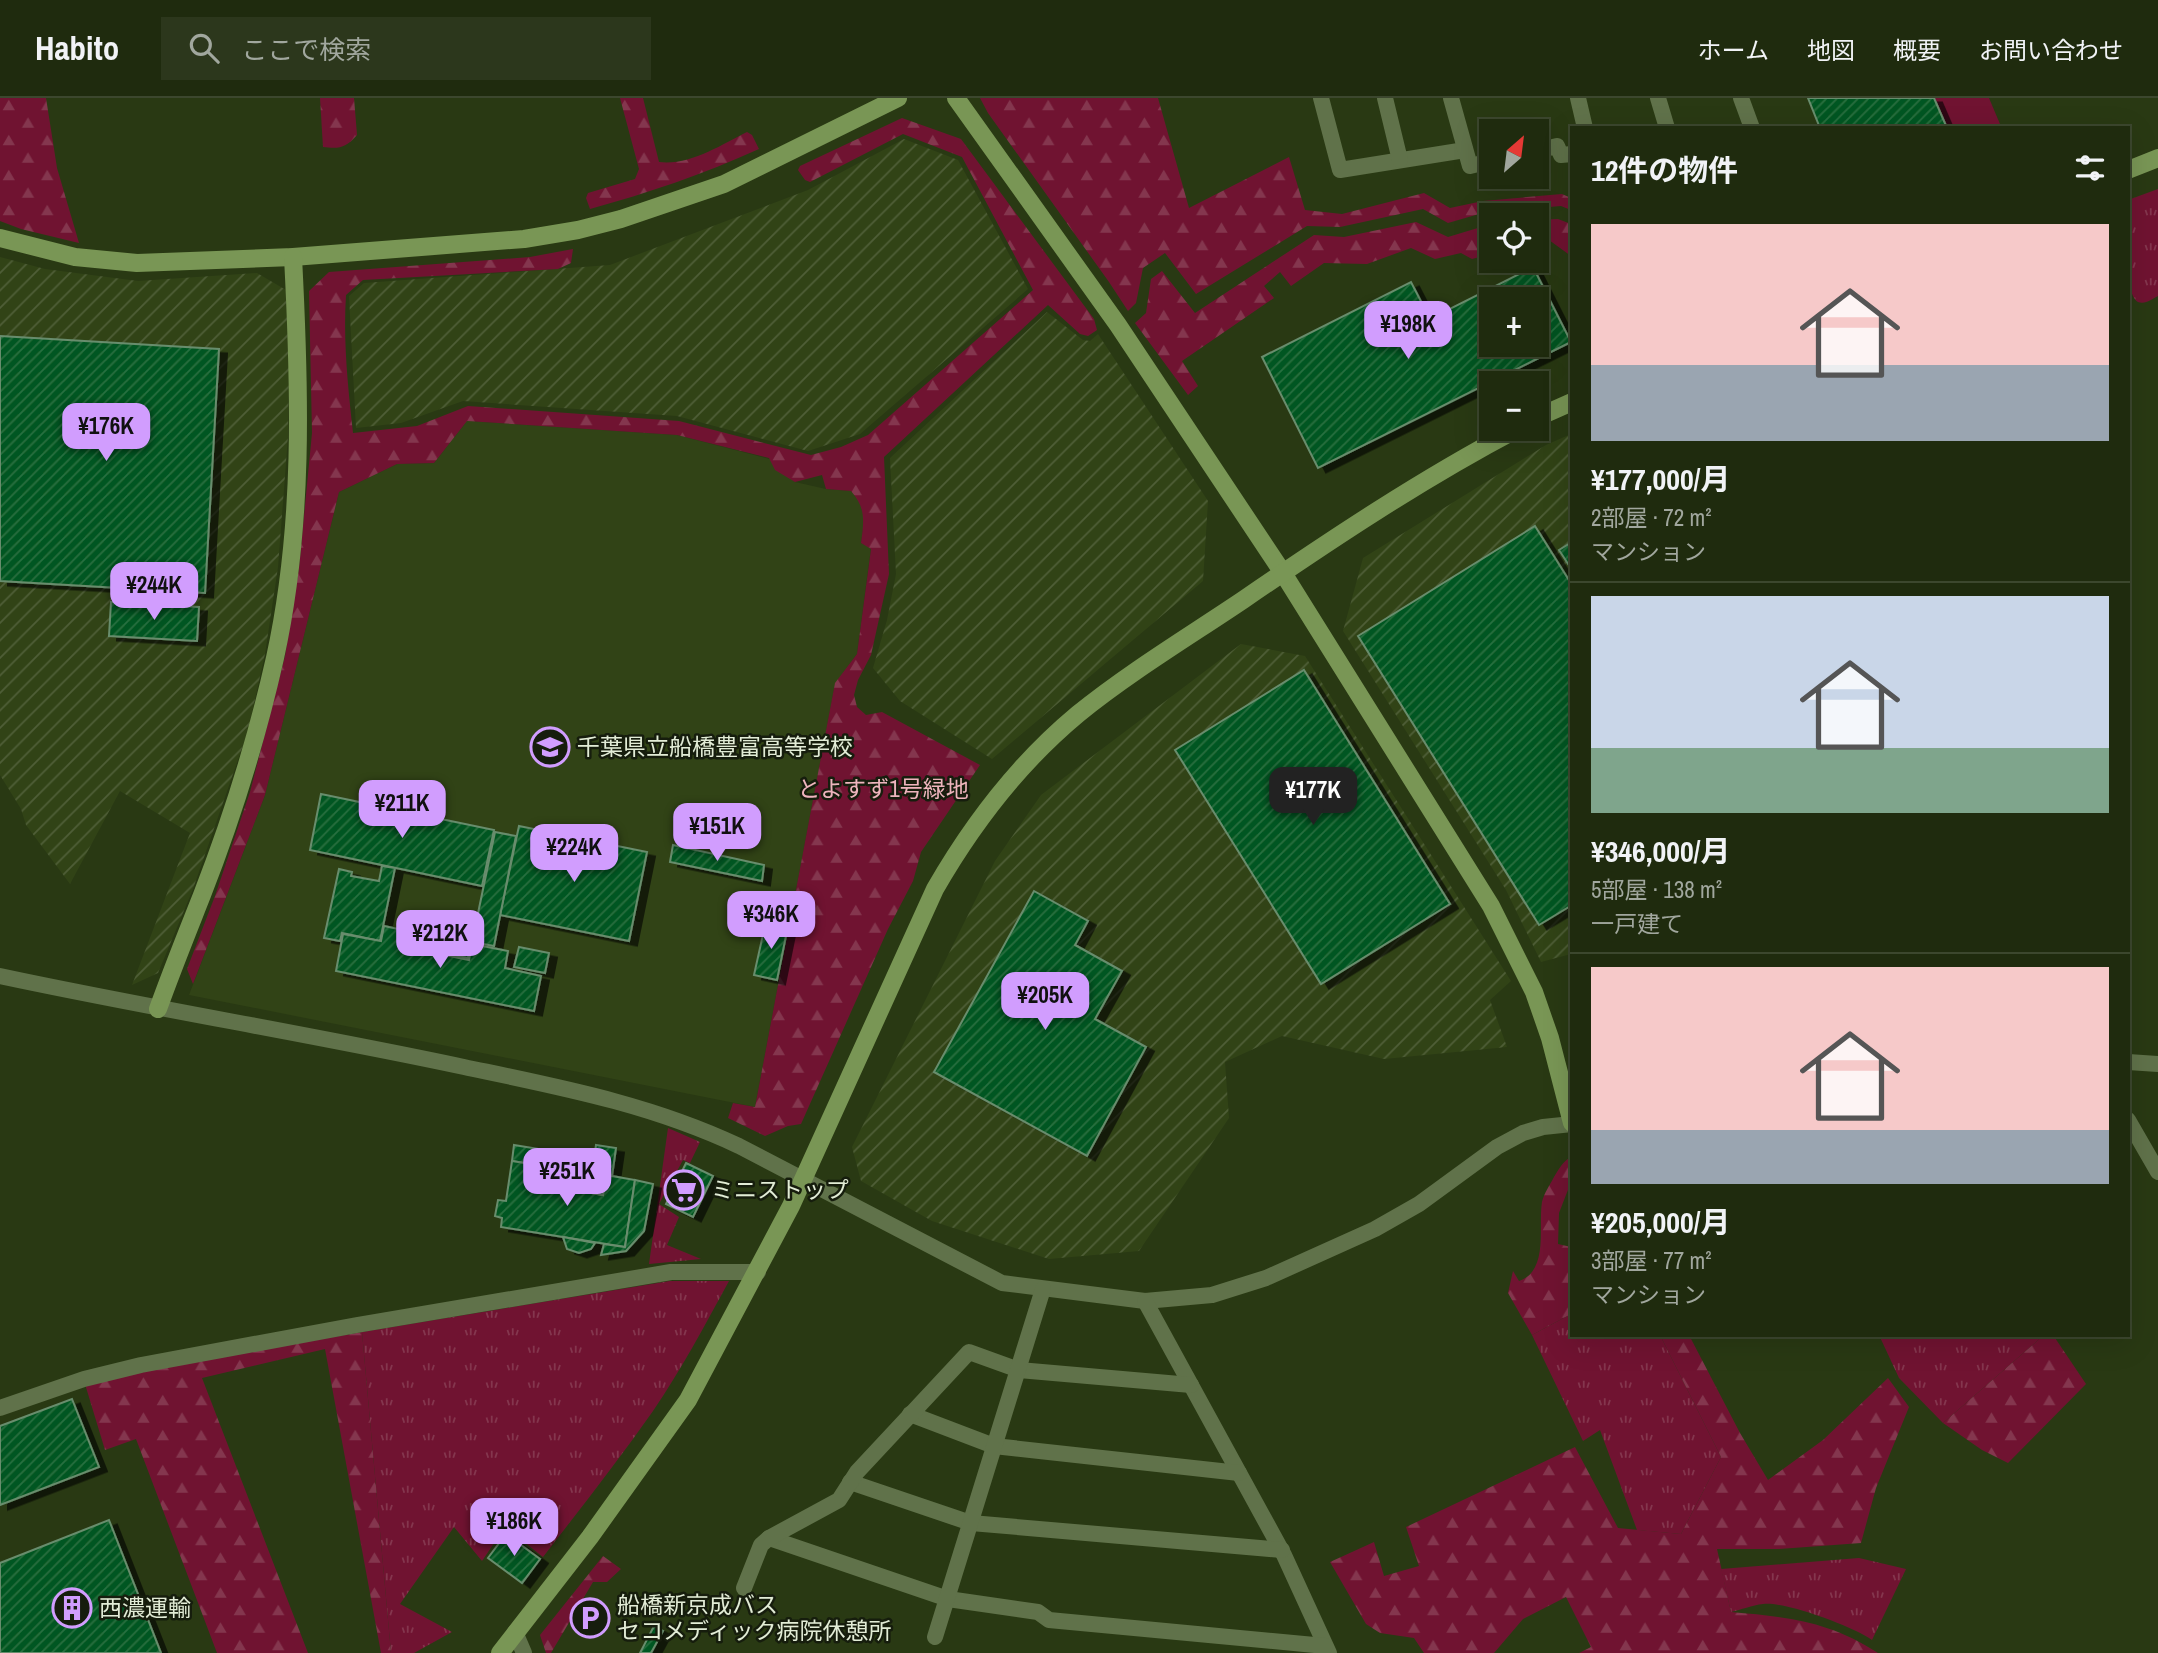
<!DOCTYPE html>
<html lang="ja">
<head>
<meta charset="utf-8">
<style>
	:root { --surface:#1f2b0e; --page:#2c371c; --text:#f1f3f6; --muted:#a1a79e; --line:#3c472e; --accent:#d19dfe }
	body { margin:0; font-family:"Archivo Narrow","Noto Sans JP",sans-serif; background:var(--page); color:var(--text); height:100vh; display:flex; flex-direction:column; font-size:26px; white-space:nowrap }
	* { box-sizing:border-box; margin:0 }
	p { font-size:23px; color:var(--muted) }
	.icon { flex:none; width:38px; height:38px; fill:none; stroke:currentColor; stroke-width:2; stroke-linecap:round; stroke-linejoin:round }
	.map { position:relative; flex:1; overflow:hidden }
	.drawer { position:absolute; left:1570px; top:28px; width:560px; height:1211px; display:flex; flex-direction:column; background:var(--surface); border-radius:0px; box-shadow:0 7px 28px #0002,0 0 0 2px var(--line) }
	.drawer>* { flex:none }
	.needle { width:46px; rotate:28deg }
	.fabs { position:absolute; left:1479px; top:21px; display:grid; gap:14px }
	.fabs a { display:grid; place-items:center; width:70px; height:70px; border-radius:0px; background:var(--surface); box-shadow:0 7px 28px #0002,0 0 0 2px var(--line); font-size:35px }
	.price { position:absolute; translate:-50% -60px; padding:0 16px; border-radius:14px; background:var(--accent); color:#111; font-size:23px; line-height:46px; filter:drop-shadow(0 2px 4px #0008) }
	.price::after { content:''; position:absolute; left:50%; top:42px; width:21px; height:16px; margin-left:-10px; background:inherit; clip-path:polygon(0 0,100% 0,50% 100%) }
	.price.selected { background:#222; color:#fff }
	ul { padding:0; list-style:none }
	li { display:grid; align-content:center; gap:14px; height:371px; padding:0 21px }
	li+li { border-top:2px solid var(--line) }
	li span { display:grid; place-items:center; height:217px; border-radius:0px; color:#555 }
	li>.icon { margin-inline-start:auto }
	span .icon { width:126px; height:126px; fill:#fffc; stroke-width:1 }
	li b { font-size:30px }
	h2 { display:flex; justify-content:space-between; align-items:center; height:84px; padding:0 21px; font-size:30px }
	header { display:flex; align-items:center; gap:42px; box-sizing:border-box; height:98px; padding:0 35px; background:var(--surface); border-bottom:2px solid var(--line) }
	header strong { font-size:33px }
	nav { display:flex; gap:38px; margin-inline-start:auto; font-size:24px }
	.search { width:490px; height:63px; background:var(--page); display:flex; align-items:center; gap:18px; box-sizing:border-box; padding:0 24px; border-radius:0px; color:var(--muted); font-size:26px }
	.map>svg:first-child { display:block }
	.built { fill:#314316 }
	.industrial { fill:url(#industrial-furrows) }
	.grass { fill:url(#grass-tufts) }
	.forest { fill:url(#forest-firs) }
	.garden { fill:#701331 }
	.building { fill:url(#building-hatch); stroke:#688d6d; stroke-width:2; fill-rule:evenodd; filter:url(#shadow) }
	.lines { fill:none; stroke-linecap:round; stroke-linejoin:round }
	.street { stroke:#60724a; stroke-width:16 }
	.secondary { stroke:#799655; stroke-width:18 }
	.labels { text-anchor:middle; stroke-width:5; stroke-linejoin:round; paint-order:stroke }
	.poi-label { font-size:23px; fill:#e2ecd6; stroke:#161d0d; text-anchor:start }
	.park-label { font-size:23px; fill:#eeb4bd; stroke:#161d0d }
</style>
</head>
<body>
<header>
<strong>Habito</strong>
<div class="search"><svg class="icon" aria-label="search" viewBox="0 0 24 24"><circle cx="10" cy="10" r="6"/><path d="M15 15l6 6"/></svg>ここで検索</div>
<nav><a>ホーム</a><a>地図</a><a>概要</a><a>お問い合わせ</a></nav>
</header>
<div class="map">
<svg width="2158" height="1555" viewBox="0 0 2158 1555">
	<defs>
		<pattern id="industrial-furrows" width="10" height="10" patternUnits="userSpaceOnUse" patternTransform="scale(1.75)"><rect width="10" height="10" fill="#314316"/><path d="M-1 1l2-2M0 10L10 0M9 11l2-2" fill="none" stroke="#4f5e37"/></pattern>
		<pattern id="grass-tufts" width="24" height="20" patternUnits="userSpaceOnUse" patternTransform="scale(1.75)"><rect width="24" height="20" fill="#701331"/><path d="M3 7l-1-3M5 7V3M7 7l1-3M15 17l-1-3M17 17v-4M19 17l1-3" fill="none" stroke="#84364e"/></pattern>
		<pattern id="forest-firs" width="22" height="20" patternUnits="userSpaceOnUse" patternTransform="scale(1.75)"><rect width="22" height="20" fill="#701331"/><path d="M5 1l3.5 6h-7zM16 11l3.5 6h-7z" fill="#84364e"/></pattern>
		<pattern id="building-hatch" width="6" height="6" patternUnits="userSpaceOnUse" patternTransform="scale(1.75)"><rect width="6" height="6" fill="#045720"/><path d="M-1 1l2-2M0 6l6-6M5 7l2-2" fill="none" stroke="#286f40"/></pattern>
		<filter id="shadow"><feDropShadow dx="8" dy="4.5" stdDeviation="0" flood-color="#0009"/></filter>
	</defs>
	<rect width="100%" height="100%" fill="#293913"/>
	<path class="built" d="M467 323 677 337 770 361 795 384 826 391 851 393 859 402 865 418 861 445 871 450 857 556 835 586 755 1009 189 897 265 697 339 394 397 366 434 365Z"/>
	<g class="industrial">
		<path d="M904 41 958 62 1028 191 860 336 808 353 677 318 463 303 401 325 356 330 349 198 364 185 610 167 808 92Z"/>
		<path d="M0 159 45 171 138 183 257 175 286 192 289 269 288 338 278 469 265 556 248 633 193 791 158 875 132 887 190 735 120 693 70 786 26 727 21 711 0 677Z"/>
		<path d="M1047 214 1083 242 1090 243 1098 236 1208 403 1203 483 992 661 900 603 873 570 887 522 896 476 890 360Z"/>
		<path d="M1571 336V856L1541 864 1506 792 1343 533 1363 460 1546 347Z"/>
		<path d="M1241 546 1305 558 1511 883 1490 902 1507 949 1384 961 1282 938 1225 964 1229 1020 1139 1153 1049 1161 932 1123 861 1083 852 1049 995 763 1041 697Z"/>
	</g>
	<g class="grass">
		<path d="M2158 91V198C2152 201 2145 207 2138 204 2122 195 2128 120 2128 102Z"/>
		<path d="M668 1030 700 1044 690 1065 683 1062 659 1106 679 1119 667 1147 701 1161 649 1166Z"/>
		<path d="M670 1183H729C705 1227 681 1272 653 1313 618 1363 580 1411 543 1459L505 1429 482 1463 454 1429 400 1506 452 1534 414 1555H391L362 1234Z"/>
		<path d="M1571 1216 1572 1237H1660L1721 1359 1681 1436 1637 1432 1600 1332 1583 1343 1532 1237Z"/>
		<path d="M1879 1237H2044L1943 1325 1899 1280Z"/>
		<path d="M1859 1460 1906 1471 1872 1542C1854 1529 1785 1503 1763 1506 1752 1507 1741 1512 1731 1514L1721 1471Z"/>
	</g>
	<g class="forest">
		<path d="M0 0H46L57 70 79 145 21 131 0 123Z"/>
		<path d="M320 0H354L357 37C346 50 339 51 323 49Z"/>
		<path d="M620 0H643L659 64C689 68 721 47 747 34L752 37 759 51C704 76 648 95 590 111L586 100 588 95 635 81 639 71Z"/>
		<path d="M980 0H1158L1189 110 1289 59 1305 112 1342 116 1424 95 1450 110 1483 103 1562 96 1571 100V112L1561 108 1486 114 1448 125 1423 111 1340 129 1307 128 1196 196 1165 155 1143 170 1136 205 1128 213 1109 184 988 15Z"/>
		<path d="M902 20 961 41 1094 221 1097 232 1088 238 1080 236 1048 207 884 359 889 476 871 557 858 582 854 597 857 609 866 617 882 614 980 667 921 754 913 783 888 831 801 1026 788 1028 765 1038 728 1020 733 1005 755 1009 835 585 857 556 871 451 861 445C864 423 866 410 851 393L826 391 822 377 795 384 775 372 769 360 677 337 467 323 434 365 397 366 339 394 265 697 193 886 187 871 215 798 250 694 285 558 299 470 312 335 309 193 329 174 530 159 573 151 571 165 558 171 363 182 346 197C343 244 348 289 353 335L417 328 468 308 679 323 811 357 841 349 868 337 1033 192 962 59 903 36 810 84 805 82 798 72 800 68Z"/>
		<path d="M1558 121 1571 126V158L1549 142 1537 145V122Z"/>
		<path d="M1416 124 1448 139 1491 126V156L1472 161 1461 155 1435 161 1411 150 1367 166 1324 165 1291 188 1280 174 1264 188 1274 200 1182 263 1198 288 1188 297 1135 225 1146 215 1151 181 1162 173 1195 215 1314 137 1344 139Z"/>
		<path d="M1571 1059V1084L1559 1115 1558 1146 1571 1149V1216L1532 1237 1508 1195 1513 1173 1519 1183C1549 1173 1538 1129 1542 1104 1544 1095 1550 1087 1554 1079 1559 1071 1563 1063 1571 1059Z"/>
		<path d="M362 1234 391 1555H381L325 1251 202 1280 308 1555H217L136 1341 105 1352 85 1286 141 1273Z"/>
		<path d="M1660 1237H1689L1740 1335 1768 1382 1823 1342 1888 1280 1909 1309 1876 1390 1861 1445 1779 1451H1717L1731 1514C1788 1519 1829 1523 1878 1555H1579L1591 1549 1566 1499 1523 1521 1494 1555H1424L1414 1540 1380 1535 1366 1526 1330 1464 1374 1444 1384 1478 1419 1468 1406 1429 1575 1349 1618 1430 1681 1436 1721 1359Z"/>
		<path d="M2044 1237H2053L2086 1286 2008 1365 1982 1352 1943 1325Z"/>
		<path d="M603 1458 621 1471 607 1484H593L551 1555H546L540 1537Z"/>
	</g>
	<path class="garden" d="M1934 0H1989L2000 26 1991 30H1947Z"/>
	<g class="building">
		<path d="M1808 0H1934L1947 30H1820Z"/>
		<path d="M1533 169 1571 244 1318 370 1262 259 1411 184 1430 221ZM1491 201H1536V247H1491Z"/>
		<path d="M0 238 219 251 205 495 0 483Z"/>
		<path d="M1535 428 1572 487V807L1539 827 1358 538Z"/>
		<path d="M1572 444V472L1559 452Z"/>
		<path d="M111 504 199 509 197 543 109 538Z"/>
		<path d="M1304 572 1450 806 1321 886 1175 652Z"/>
		<path d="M321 696 494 732 482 788 310 752Z"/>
		<path d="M519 728 647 754 629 843 500 817Z"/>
		<path d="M495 734 516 738 494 848 472 844Z"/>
		<path d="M673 747 764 767 762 783 670 764Z"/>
		<path d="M382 768 395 770 380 843 342 835 340 843 324 840 339 771 352 774 351 778 379 783Z"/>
		<path d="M1034 793 1088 823 1075 847 1122 873 1095 921 1146 949 1087 1058 934 974Z"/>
		<path d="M769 806 793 810 791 824 767 819Z"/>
		<path d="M766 823 788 828 777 882 754 877Z"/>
		<path d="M384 828 403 832 400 848 469 862 472 846 508 853 505 870 541 878 534 913 336 873 343 836 381 843Z"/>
		<path d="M404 832 471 845 468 860 401 847Z"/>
		<path d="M519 849 549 855 545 875 514 869Z"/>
		<path d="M514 1047 539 1051 536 1067 512 1063Z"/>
		<path d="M596 1047 616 1050 612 1078 592 1075Z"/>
		<path d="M512 1063 543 1068 540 1086 603 1097 606 1077 635 1082 625 1149 501 1129 502 1120 495 1118 498 1102 506 1103Z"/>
		<path d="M686 1065 713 1078 693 1119 666 1106Z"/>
		<path d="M543 1068 606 1077 603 1097 540 1086Z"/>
		<path d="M635 1082 653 1086 644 1133 626 1153 601 1157 604 1146 625 1149Z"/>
		<path d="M563 1139 595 1145 591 1151 579 1155 567 1151Z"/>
		<path d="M72 1301 99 1369 0 1407V1328Z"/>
		<path d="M109 1422 161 1555H0V1465Z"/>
		<path d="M506 1436 540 1461 522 1485 488 1460Z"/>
		<path d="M654 1528 663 1533 651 1555H640Z"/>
	</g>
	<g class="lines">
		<g class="street">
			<path d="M1321 0 1340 72 1465 52"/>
			<path d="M1385 0 1400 62"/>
			<path d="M1451 0 1470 68 1491 63"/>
			<path d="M1578 0 1585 30"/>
			<path d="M1658 0 1667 30"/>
			<path d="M1741 0 1752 30"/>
			<path d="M1536 53 1557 48 1561 57 1572 56"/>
			<path d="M0 878C154 911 310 936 464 969 559 989 650 1006 739 1048L1002 1185 1145 1203 1212 1197 1266 1180 1375 1131 1419 1106 1497 1049 1523 1035 1543 1029 1572 1026"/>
			<path d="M2128 964 2158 966"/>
			<path d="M2128 1022 2158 1074"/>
			<path d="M1145 1203 1284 1457 1329 1555"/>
			<path d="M0 1310 84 1281 141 1267 357 1227 671 1174H758"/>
			<path d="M910 1316 994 1348 1239 1375"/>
			<path d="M850 1384 971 1425 1282 1452"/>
			<path d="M769 1440 948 1501 1038 1514 1049 1522 1325 1548"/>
			<path d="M744 1490 761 1447 769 1440 839 1402 857 1374 969 1254 1019 1272 1191 1287"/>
			<path d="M515 1534 524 1555"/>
			<path d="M935 1539 1043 1191"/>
		</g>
		<g class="secondary">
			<path d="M956 0 1118 227 1283 475 1491 808 1534 894 1550 940 1572 1025"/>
			<path d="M2128 72 2158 60"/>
			<path d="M0 140 75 159 137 165 293 159 524 141 578 132 621 121 724 86 898 0"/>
			<path d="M1536 320 1572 304"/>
			<path d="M158 911C172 872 187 835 202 797 232 720 257 640 275 560 304 428 300 293 293 159"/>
			<path d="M500 1555 590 1439 688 1302 791 1108 935 791C973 725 1019 665 1078 616 1130 574 1188 539 1243 502 1332 441 1422 381 1517 331"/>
		</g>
	</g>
	<defs>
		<g id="school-ring" transform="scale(2.0125)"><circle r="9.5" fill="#161d0d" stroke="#d19dfe" stroke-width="1.5"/><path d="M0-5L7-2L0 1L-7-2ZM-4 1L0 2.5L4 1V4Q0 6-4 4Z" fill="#d19dfe"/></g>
		<g id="supermarket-ring" transform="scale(2.0125)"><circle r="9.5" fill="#161d0d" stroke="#d19dfe" stroke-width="1.5"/><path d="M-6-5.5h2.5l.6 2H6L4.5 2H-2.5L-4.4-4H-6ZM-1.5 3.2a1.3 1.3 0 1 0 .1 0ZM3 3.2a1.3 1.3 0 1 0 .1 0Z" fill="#d19dfe"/></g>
		<g id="building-ring" transform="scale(2.0125)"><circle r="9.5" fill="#161d0d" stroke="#d19dfe" stroke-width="1.5"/><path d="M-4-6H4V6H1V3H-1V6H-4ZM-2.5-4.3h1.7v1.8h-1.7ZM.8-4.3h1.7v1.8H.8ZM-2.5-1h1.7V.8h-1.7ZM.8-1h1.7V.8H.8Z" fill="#d19dfe"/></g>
		<g id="parking-ring" transform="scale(2.0125)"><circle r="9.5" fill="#161d0d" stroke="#d19dfe" stroke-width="1.5"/><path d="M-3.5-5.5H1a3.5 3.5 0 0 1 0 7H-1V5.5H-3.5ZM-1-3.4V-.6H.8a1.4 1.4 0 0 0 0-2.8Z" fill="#d19dfe"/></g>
	</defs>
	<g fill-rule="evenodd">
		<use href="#school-ring" x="550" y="649"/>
		<use href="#supermarket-ring" x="684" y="1092"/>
		<use href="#building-ring" x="72" y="1510"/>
		<use href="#parking-ring" x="590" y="1520"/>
	</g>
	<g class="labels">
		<g class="poi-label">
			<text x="577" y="657">千葉県立船橋豊富高等学校</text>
			<text x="711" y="1100">ミニストップ</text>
			<text x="617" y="1515">船橋新京成バス<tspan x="617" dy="26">セコメディック病院休憩所</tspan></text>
			<text x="99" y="1518">西濃運輸</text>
		</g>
		<g class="park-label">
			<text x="883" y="699">とよすず1号緑地</text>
		</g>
	</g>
</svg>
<div class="fabs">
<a><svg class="needle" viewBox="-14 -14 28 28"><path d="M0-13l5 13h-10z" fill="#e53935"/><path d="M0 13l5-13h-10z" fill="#a1a79e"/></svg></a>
<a><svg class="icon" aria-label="locate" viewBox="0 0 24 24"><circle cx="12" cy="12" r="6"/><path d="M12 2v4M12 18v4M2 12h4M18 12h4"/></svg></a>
<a>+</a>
<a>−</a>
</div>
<b class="price" style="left:1408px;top:263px">¥198K</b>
<b class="price" style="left:106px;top:365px">¥176K</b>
<b class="price" style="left:154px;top:524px">¥244K</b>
<b class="price selected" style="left:1313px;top:729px">¥177K</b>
<b class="price" style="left:402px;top:742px">¥211K</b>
<b class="price" style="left:717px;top:765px">¥151K</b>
<b class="price" style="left:574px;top:786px">¥224K</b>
<b class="price" style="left:771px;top:853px">¥346K</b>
<b class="price" style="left:440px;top:872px">¥212K</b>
<b class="price" style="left:1045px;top:934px">¥205K</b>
<b class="price" style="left:567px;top:1110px">¥251K</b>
<b class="price" style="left:514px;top:1460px">¥186K</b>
<section class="drawer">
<h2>12件の物件<svg class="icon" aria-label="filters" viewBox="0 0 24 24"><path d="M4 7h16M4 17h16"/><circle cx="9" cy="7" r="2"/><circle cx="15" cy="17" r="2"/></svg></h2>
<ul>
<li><span style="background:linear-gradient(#f6c9c9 65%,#9aa5b1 0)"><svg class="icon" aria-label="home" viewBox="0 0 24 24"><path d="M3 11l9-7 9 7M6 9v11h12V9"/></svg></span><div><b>¥177,000/月</b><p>2部屋 · 72 m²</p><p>マンション</p></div></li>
<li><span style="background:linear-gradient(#c9d6e8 70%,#7fa58c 0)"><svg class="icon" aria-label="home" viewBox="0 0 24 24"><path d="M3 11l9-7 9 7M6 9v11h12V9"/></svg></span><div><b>¥346,000/月</b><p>5部屋 · 138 m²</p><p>一戸建て</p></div></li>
<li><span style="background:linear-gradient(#f6c9c9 75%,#9aa5b1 0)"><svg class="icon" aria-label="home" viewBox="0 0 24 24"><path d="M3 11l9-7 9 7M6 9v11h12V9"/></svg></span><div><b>¥205,000/月</b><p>3部屋 · 77 m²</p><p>マンション</p></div></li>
</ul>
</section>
</div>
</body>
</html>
